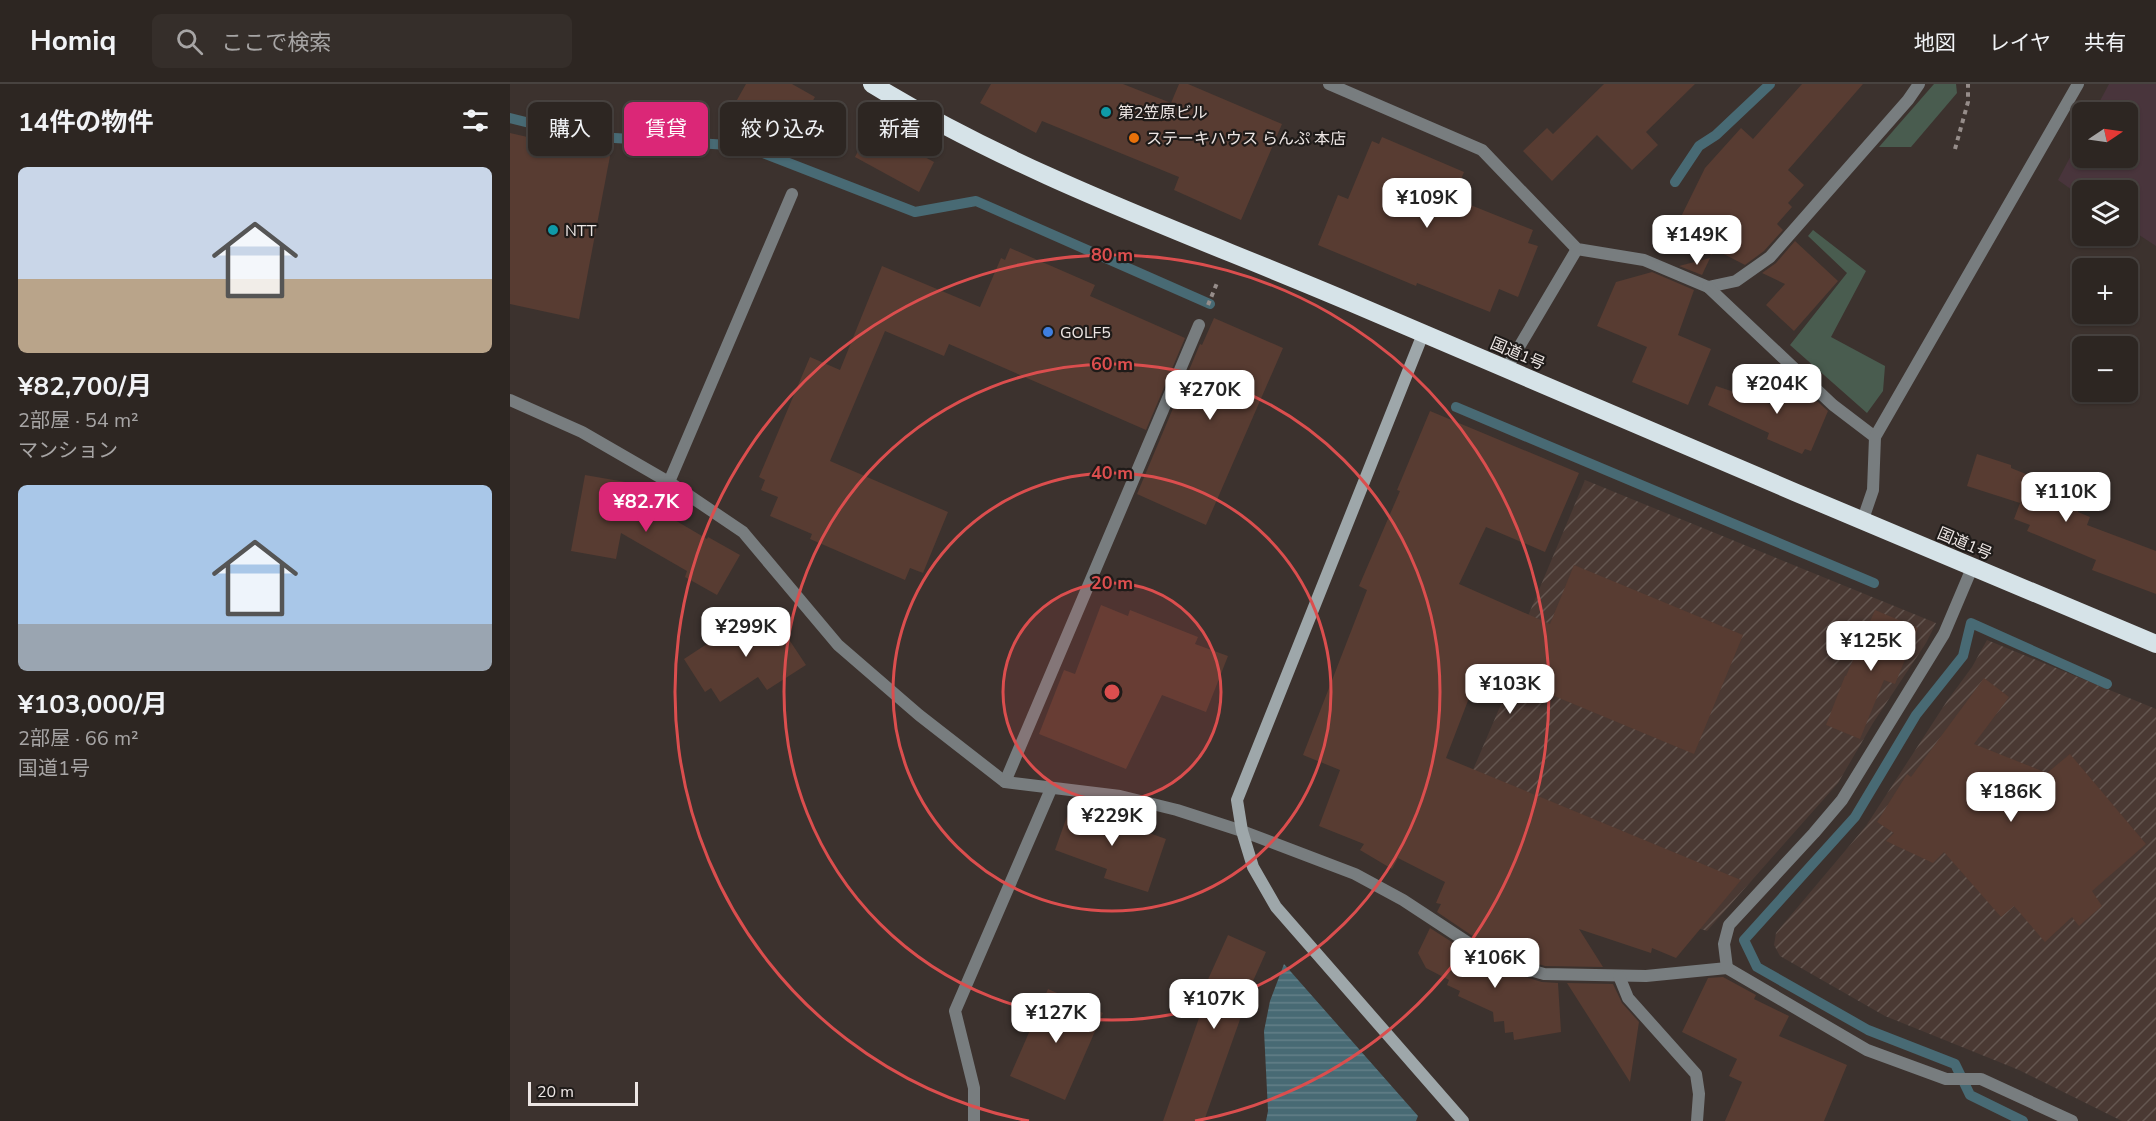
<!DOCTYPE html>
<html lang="ja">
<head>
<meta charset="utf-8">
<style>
	:root { --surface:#2d2622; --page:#352e2a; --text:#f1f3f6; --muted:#a7a5a5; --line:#484340; --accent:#db2777 }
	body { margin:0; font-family:"Nunito Sans","Noto Sans JP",sans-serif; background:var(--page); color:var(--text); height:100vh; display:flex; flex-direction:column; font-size:22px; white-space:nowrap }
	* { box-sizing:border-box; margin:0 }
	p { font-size:20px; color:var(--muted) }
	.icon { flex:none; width:33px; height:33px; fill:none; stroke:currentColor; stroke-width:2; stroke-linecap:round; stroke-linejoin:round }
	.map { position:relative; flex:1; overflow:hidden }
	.details { display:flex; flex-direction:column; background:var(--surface); width:510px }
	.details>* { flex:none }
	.hud { position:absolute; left:18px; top:18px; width:570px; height:54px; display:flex; gap:12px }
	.needle { width:39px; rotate:77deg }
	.buttons { position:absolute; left:1562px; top:18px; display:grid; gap:12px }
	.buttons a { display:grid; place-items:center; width:66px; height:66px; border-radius:9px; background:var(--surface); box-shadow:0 2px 4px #0004,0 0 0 2px var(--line); font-size:30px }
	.scale { position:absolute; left:18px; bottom:15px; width:110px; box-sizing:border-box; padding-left:6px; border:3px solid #ede6e4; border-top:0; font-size:16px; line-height:21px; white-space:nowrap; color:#ede6e4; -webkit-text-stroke:4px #1f1b19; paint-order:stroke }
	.price { position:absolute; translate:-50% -51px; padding:0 14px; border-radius:12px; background:#fff; color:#222; font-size:20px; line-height:39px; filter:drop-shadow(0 2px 3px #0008) }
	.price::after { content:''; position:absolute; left:50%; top:36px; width:18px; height:14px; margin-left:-9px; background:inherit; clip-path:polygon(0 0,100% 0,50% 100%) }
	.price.current { background:var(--accent); color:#fff }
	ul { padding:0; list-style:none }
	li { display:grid; align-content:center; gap:12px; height:318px; padding:0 18px }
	li span { display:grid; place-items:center; height:186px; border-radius:9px; color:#555 }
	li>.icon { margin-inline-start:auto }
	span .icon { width:108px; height:108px; fill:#fffc; stroke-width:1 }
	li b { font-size:26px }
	h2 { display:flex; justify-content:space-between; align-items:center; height:72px; padding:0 18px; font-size:26px }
	.pill { padding:0 21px; border-radius:9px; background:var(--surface); box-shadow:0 2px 4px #0004,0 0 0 2px var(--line); font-size:21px; line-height:54px }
	.pill.current { background:var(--accent); color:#fff }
	header { display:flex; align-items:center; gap:36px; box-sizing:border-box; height:84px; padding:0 30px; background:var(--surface); border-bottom:2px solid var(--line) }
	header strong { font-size:28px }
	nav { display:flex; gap:33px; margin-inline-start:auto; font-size:21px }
	.search { width:420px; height:54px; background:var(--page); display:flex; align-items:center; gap:15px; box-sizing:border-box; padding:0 21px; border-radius:9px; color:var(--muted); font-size:22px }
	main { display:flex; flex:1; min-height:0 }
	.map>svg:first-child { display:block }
	.industrial { fill:url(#industrial-furrows) }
	.education { fill:#49353c }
	.green { fill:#495c4f }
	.water { fill:url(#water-rules) }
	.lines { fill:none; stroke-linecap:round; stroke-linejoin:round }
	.stream { stroke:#486a74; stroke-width:10 }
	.building { fill:#583c32 }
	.path { stroke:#968d8a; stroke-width:4; stroke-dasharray:4.5 4.5; stroke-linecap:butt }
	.street { stroke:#787d7f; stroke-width:12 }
	.secondary { stroke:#9ea7aa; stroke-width:12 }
	.highway { stroke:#d6e3e8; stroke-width:18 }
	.ring { fill:none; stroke:#db4e4e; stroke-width:3 }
	.culture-dot { fill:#0f9aa8; stroke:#1f1b19; stroke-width:2 }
	.food-dot { fill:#e8710a; stroke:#1f1b19; stroke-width:2 }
	.shop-dot { fill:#3f7fe0; stroke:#1f1b19; stroke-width:2 }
	.labels { text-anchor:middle; stroke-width:4.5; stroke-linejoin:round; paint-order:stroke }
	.poi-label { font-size:16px; fill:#ede6e4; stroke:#1f1b19; text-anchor:start }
	.street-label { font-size:16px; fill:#ede6e4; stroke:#1f1b19 }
	.centre { fill:#db4e4e; stroke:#1f1b19; stroke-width:3 }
	.ring-label { font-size:18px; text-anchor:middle; font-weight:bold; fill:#db4e4e; stroke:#1f1b19; stroke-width:4.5; stroke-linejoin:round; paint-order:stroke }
</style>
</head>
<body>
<header>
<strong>Homiq</strong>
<div class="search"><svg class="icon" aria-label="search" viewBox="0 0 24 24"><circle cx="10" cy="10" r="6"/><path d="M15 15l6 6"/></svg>ここで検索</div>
<nav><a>地図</a><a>レイヤ</a><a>共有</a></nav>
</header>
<main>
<section class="details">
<h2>14件の物件<svg class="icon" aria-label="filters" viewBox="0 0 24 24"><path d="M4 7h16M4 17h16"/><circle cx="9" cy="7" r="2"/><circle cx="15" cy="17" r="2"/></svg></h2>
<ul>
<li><span style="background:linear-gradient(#c9d6e8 60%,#b9a48a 0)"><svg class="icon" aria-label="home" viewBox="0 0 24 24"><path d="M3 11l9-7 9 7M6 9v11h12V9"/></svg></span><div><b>¥82,700/月</b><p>2部屋 · 54 m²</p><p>マンション</p></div></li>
<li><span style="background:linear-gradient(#a9c7e8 75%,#9aa5b1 0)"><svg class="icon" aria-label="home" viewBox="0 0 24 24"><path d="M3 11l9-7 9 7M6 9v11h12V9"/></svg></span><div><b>¥103,000/月</b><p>2部屋 · 66 m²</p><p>国道1号</p></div></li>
</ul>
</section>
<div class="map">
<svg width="1646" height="1037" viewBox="0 0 1646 1037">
	<defs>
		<pattern id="industrial-furrows" width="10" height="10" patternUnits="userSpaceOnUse" patternTransform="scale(1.5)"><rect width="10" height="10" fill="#4a3933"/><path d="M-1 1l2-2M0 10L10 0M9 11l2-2" fill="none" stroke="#645650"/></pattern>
		<pattern id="water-rules" width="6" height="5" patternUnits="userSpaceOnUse" patternTransform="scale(1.5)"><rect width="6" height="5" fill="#486a74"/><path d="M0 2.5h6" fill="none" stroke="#637f88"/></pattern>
	</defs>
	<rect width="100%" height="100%" fill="#3c322e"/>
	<g class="industrial">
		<path d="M1075 396 1426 539 1416 559 1363 639 1328 699 1197 847 1054 800 927 770 998 604 989 601Z"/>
		<path d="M1477 556 1646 625V1037H1612L1509 986 1375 932 1270 872 1264 861 1266 849 1356 742 1437 617 1462 583Z"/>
	</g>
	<path class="education" d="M1599 0H1646V162L1617 143V106H1572V113L1548 96 1572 51V74H1617V28H1584Z"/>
	<g class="green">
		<path d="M1424 0H1446L1447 9 1401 63H1369Z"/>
		<path d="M1303 146 1356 187 1321 253 1375 282 1373 307 1357 329 1280 261 1337 189 1298 152Z"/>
	</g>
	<path class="water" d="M774 880 908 1032 906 1037H756L758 1027 754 947 760 917Z"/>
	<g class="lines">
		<g class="stream">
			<path d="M0 34 72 52 235 62 405 128 466 117 700 220"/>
			<path d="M1165 98 1189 62 1206 51 1260 0"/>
			<path d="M946 323 1364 499"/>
			<path d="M1513 1037 1460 1011 1445 980 1358 946 1247 883 1234 856 1345 733 1406 631 1453 572 1461 539 1597 600"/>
		</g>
	</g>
	<g class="building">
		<path d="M236 0H282L305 13 297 27 300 29 286 54 255 48 219 30Z"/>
		<path d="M481 0H613L661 19 669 0H678L772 40 731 136 664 106 669 93 532 37 526 49 470 19Z"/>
		<path d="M1094 0H1185L1136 48 1148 61 1122 86 1087 51 1042 97 1013 67 1037 44 1043 50Z"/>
		<path d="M1292 0H1353L1278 86 1294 101 1278 119 1282 123 1267 140 1273 146 1254 167 1235 181 1204 165 1202 171 1162 151 1195 84 1231 44 1243 55Z"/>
		<path d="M360 44 424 78 409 108 345 73Z"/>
		<path d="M0 49 100 72 69 235 0 220Z"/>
		<path d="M872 53 954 88 943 114 1023 146 1018 159 1028 162 1008 213 989 205 980 228 907 199 906 202 808 161 828 111 838 115 862 57 869 60Z"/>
		<path d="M1285 157 1328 197 1284 247 1256 221 1275 200 1252 189 1266 179Z"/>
		<path d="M500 164 585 201 580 212 675 254 636 346 439 260 434 272 375 247 320 377 438 428 413 489 400 484 395 496 300 455 302 450 260 432 268 413 251 406 255 396 249 393 300 273 330 286 372 182 470 223 491 174 495 176Z"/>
		<path d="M1200 174 1192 191 1169 182Z"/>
		<path d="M1142 188 1184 206 1168 251 1201 265 1178 321 1122 298 1137 263 1087 242 1106 198Z"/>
		<path d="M704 234 773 264 696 441 627 410 690 260 692 261Z"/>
		<path d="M1272 297 1296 307 1299 309 1297 313 1308 318 1318 327 1301 367 1295 365 1292 370 1257 355 1259 349 1198 321 1206 302 1260 320 1268 301H1270Z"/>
		<path d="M920 327 1069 389 1035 468 976 443 949 500 1040 540 1064 481 1233 551 1184 670 984 587 971 619 959 614 936 674 1231 796 1166 874 1142 864 1141 869 1069 845 1093 883 1035 882 1002 872 967 855 927 828 931 820 926 819 935 798 888 774 882 785 850 766 854 760 809 742 830 686 793 671 857 506 849 502 890 407 887 406Z"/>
		<path d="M1467 370 1501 381V384L1551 404 1549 408 1572 418 1568 428 1580 433 1577 441 1646 467V510L1582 486 1586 476 1517 447 1520 441 1504 435 1510 419 1457 402Z"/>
		<path d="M75 391 121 399 119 409 197 455 198 453 230 471 207 511 175 493 177 487 111 449 106 475 61 467Z"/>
		<path d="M591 521 618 532 620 526 688 553 685 560 718 572 696 628 652 611 616 685 529 650 554 586 565 590Z"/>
		<path d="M1365 526 1408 544 1385 600 1374 596 1350 655 1316 641 1335 592H1336Z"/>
		<path d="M260 527 296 581 257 606 248 593 210 618 201 604 195 608 174 575 238 533 242 539Z"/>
		<path d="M1474 594 1499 613 1464 660 1537 689 1560 670 1636 760 1582 807 1592 822 1569 842 1562 833 1535 858 1504 822 1491 833 1434 768 1423 779 1376 757 1384 749 1367 738 1397 690 1401 693Z"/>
		<path d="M561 721 656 755 638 808 594 794 597 785 545 766Z"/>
		<path d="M920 844 959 869 995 887 1032 898 1048 899 1051 948 1004 956 1003 948 995 949 994 937 984 938 983 928 948 912 950 907 937 901 939 896 916 884 908 869Z"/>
		<path d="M718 851 756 868 730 926 733 927 694 1037H653L689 934 682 931Z"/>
		<path d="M1213 893 1246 911 1244 915 1279 932 1269 952 1337 981 1314 1037H1215L1232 998 1219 992 1227 975 1172 948 1198 894Z"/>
		<path d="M1057 899 1103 900 1112 919 1129 938 1120 998Z"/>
		<path d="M538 905 593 929 555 1016 500 992Z"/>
	</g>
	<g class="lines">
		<g class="path">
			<path d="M1445 65 1458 18V0"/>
			<path d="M698 221 707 199"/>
		</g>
		<g class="street">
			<path d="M819 0 972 66 1067 165 1134 176 1198 203 1226 197 1260 173 1398 16 1409 0"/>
			<path d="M1198 203 1323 321 1365 353"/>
			<path d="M996 285 1067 165"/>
			<path d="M0 316 72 348 162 400 233 448 328 561 409 631 495 698 610 712 667 726 732 747 845 790 893 816 963 862 999 880 1034 890 1136 892 1217 884 1357 966 1436 995H1471L1562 1037"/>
			<path d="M159 398 282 110"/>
			<path d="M1352 438 1363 406 1365 353 1568 0"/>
			<path d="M495 698 689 241"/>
			<path d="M1217 884 1214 860 1219 841 1304 749 1332 716 1434 550 1462 484"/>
			<path d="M1109 892 1118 914 1186 990 1189 1010 1187 1037"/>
			<path d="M464 1037V1004L445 927 541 705"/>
		</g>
		<path class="secondary" d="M913 250 727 716 732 747 743 783 766 823 953 1037"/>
		<path class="highway" d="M362 0C512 92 680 150 842 219 1110 334 1377 448 1646 560"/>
	</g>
	<circle cx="602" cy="608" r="109" fill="#db4e4e" fill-opacity=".12"/>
	<g class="ring">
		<circle cx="602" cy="608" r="109"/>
		<circle cx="602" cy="608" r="219"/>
		<circle cx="602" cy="608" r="328"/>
		<path d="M519 1037A437 437 0 1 1 685 1037"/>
	</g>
	<g class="culture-dot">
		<circle cx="596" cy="28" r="6"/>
		<circle cx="43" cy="146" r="6"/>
	</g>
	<circle class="food-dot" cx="624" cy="54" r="6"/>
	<circle class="shop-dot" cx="538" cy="248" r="6"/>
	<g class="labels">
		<g class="poi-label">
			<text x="608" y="34">第2笠原ビル</text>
			<text x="636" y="60">ステーキハウス らんぷ 本店</text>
			<text x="55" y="152">NTT</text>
			<text x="550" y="254">GOLF5</text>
		</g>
		<g class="street-label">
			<text transform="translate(1008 269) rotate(23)" y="6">国道1号</text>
			<text transform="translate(1455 459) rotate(23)" y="6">国道1号</text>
		</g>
	</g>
	<circle cx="602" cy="608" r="9" class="centre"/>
	<g class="ring-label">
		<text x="602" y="177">80 m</text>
		<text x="602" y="286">60 m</text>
		<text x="602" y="395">40 m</text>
		<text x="602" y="505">20 m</text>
	</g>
</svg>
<div class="buttons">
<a><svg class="needle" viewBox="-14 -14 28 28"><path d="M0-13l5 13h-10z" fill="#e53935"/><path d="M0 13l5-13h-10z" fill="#a7a5a5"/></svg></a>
<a><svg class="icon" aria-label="layers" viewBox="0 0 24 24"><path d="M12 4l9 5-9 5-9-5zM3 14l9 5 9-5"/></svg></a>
<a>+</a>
<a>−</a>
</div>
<div class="scale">20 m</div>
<b class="price" style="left:917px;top:145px">¥109K</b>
<b class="price" style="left:1187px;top:182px">¥149K</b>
<b class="price" style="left:1267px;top:331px">¥204K</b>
<b class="price" style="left:700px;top:337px">¥270K</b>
<b class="price" style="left:1556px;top:439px">¥110K</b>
<b class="price current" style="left:136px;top:449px">¥82.7K</b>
<b class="price" style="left:236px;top:574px">¥299K</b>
<b class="price" style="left:1361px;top:588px">¥125K</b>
<b class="price" style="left:1000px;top:631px">¥103K</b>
<b class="price" style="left:1501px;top:739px">¥186K</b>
<b class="price" style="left:602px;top:763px">¥229K</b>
<b class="price" style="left:985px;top:905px">¥106K</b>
<b class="price" style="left:704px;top:946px">¥107K</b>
<b class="price" style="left:546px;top:960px">¥127K</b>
<div class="hud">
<a class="pill">購入</a>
<a class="pill current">賃貸</a>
<a class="pill">絞り込み</a>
<a class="pill">新着</a>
</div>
</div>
</main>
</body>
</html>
